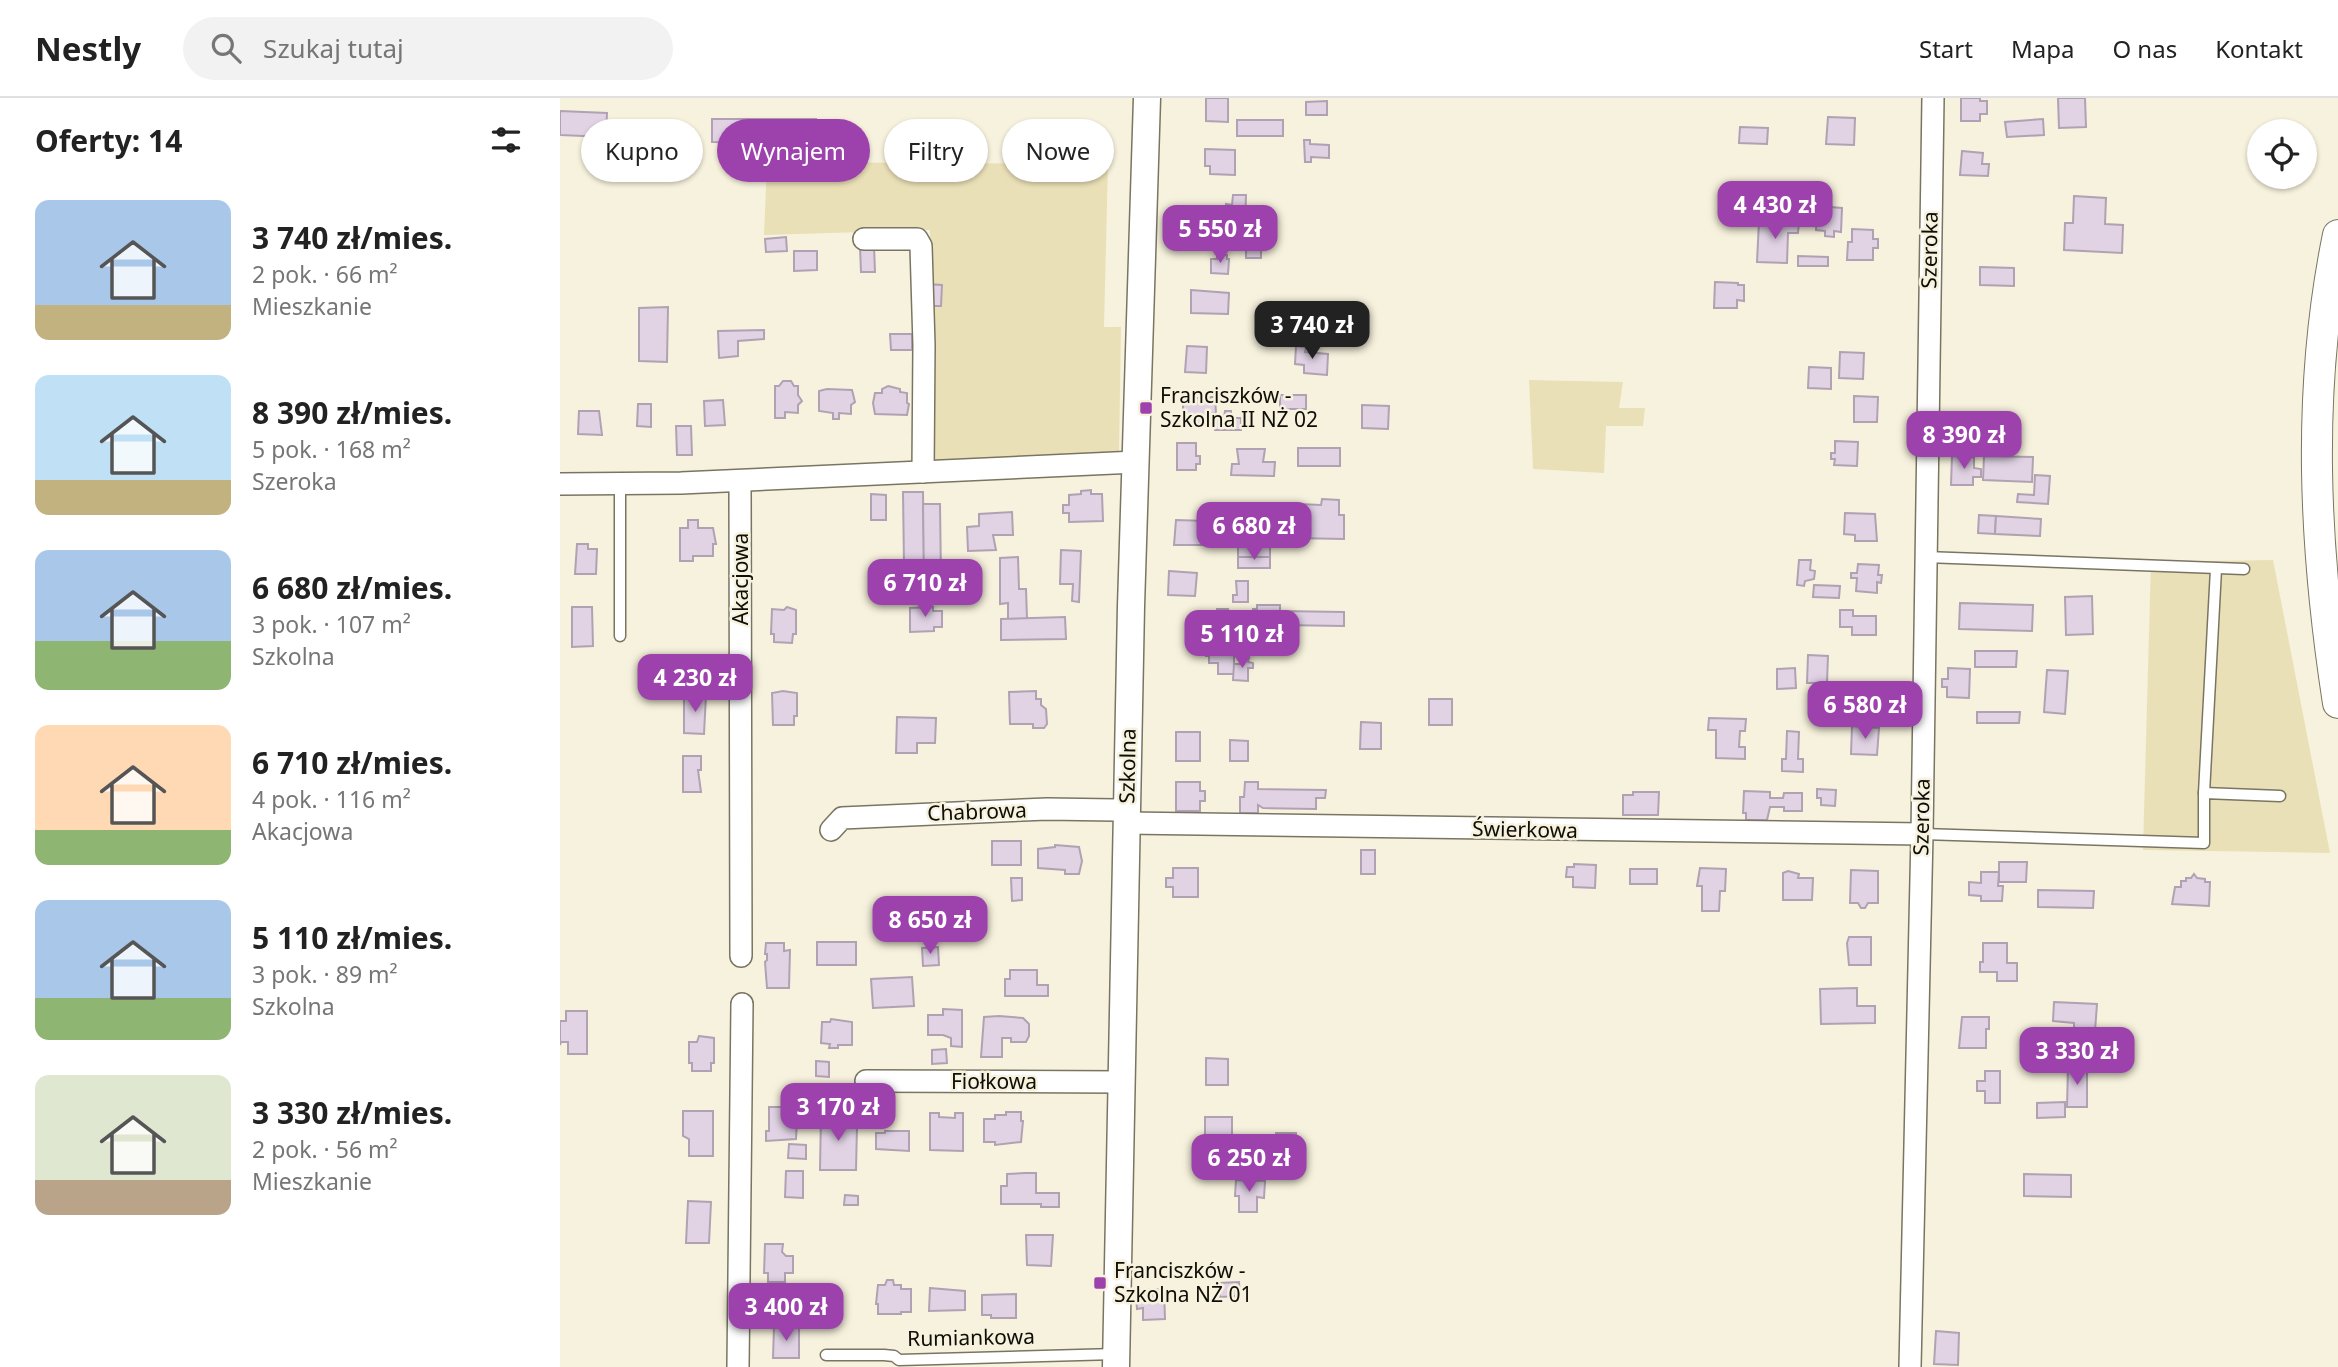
<!DOCTYPE html>
<html lang="pl">
<head>
<meta charset="utf-8">
<style>
	:root { --surface:#fff; --page:#f2f2f2; --text:#222; --muted:#767676; --line:#e0e0e0; --accent:#9d42ad }
	body { margin:0; font-family:"Noto Sans",sans-serif; background:var(--page); color:var(--text); height:100vh; display:flex; flex-direction:column; font-size:26px; white-space:nowrap }
	* { box-sizing:border-box; margin:0 }
	p { font-size:23px; color:var(--muted) }
	.icon { flex:none; width:38px; height:38px; fill:none; stroke:currentColor; stroke-width:2; stroke-linecap:round; stroke-linejoin:round }
	.map { position:relative; flex:1; overflow:hidden }
	.sheet { display:flex; flex-direction:column; background:var(--surface); width:560px }
	.sheet>* { flex:none }
	.guide { position:absolute; left:21px; top:21px; width:665px; height:63px; display:flex; gap:14px }
	.tools { position:absolute; left:1687px; top:21px; display:grid; gap:14px }
	.tools a { display:grid; place-items:center; width:70px; height:70px; border-radius:50%; background:var(--surface); box-shadow:0 2px 5px #0004; font-size:35px }
	.price { position:absolute; translate:-50% -60px; padding:0 16px; border-radius:14px; background:var(--accent); color:#fff; font-size:23px; line-height:46px; filter:drop-shadow(0 2px 4px #0008) }
	.price::after { content:''; position:absolute; left:50%; top:42px; width:21px; height:16px; margin-left:-10px; background:inherit; clip-path:polygon(0 0,100% 0,50% 100%) }
	.price.selected { background:#222; color:#fff }
	ul { padding:0; list-style:none }
	li { display:flex; align-items:center; gap:21px; height:175px; padding:0 35px }
	li span { display:grid; place-items:center; flex:none; width:196px; height:140px; border-radius:14px; color:#555 }
	li>.icon { margin-inline-start:auto }
	span .icon { width:84px; height:84px; fill:#fffc; stroke-width:1 }
	li b { font-size:30px }
	h2 { display:flex; justify-content:space-between; align-items:center; height:84px; padding:0 35px; font-size:30px }
	.chip { padding:0 24px; border-radius:32px; background:var(--surface); box-shadow:0 2px 5px #0004; font-size:24px; line-height:63px }
	.chip.selected { background:var(--accent); color:#fff }
	header { display:flex; align-items:center; gap:42px; box-sizing:border-box; height:98px; padding:0 35px; background:var(--surface); border-bottom:2px solid var(--line) }
	header strong { font-size:33px }
	nav { display:flex; gap:38px; margin-inline-start:auto; font-size:24px }
	.search { width:490px; height:63px; background:var(--page); display:flex; align-items:center; gap:18px; box-sizing:border-box; padding:0 24px; border-radius:38px; color:var(--muted); font-size:26px }
	main { display:flex; flex:1; min-height:0 }
	.map>svg:first-child { display:block }
	.green { fill:#eae0b7 }
	.building { fill:#e1d3e4; stroke:#b0a2b3; stroke-width:2 }
	.lines { fill:none; stroke-linecap:round; stroke-linejoin:round }
	.service-casing { stroke:#797562; stroke-width:13 }
	.minor-casing { stroke:#797562; stroke-width:24 }
	.tertiary-casing { stroke:#797562; stroke-width:29 }
	.secondary-casing { stroke:#797562; stroke-width:32 }
	.service { stroke:#fff; stroke-width:10 }
	.minor { stroke:#fff; stroke-width:21 }
	.tertiary { stroke:#fff; stroke-width:26 }
	.secondary { stroke:#fff; stroke-width:30 }
	.poi-dot { fill:#9d42ad; stroke:#f7f2dd; stroke-width:2.5 }
	.labels { text-anchor:middle; stroke-width:5; stroke-linejoin:round; paint-order:stroke }
	.street-label { font-size:21px; fill:#0f0d07; stroke:#f7f2dd }
	.poi-label { font-size:21px; fill:#0f0d07; stroke:#f7f2dd; text-anchor:start }
</style>
</head>
<body>
<header>
<strong>Nestly</strong>
<div class="search"><svg class="icon" aria-label="search" viewBox="0 0 24 24"><circle cx="10" cy="10" r="6"/><path d="M15 15l6 6"/></svg>Szukaj tutaj</div>
<nav><a>Start</a><a>Mapa</a><a>O nas</a><a>Kontakt</a></nav>
</header>
<main>
<section class="sheet">
<h2>Oferty: 14<svg class="icon" aria-label="filters" viewBox="0 0 24 24"><path d="M4 7h16M4 17h16"/><circle cx="9" cy="7" r="2"/><circle cx="15" cy="17" r="2"/></svg></h2>
<ul>
<li><span style="background:linear-gradient(#a9c7e8 75%,#c2b280 0)"><svg class="icon" aria-label="home" viewBox="0 0 24 24"><path d="M3 11l9-7 9 7M6 9v11h12V9"/></svg></span><div><b>3 740 zł/mies.</b><p>2 pok. · 66 m²</p><p>Mieszkanie</p></div></li>
<li><span style="background:linear-gradient(#bfe0f5 75%,#c2b280 0)"><svg class="icon" aria-label="home" viewBox="0 0 24 24"><path d="M3 11l9-7 9 7M6 9v11h12V9"/></svg></span><div><b>8 390 zł/mies.</b><p>5 pok. · 168 m²</p><p>Szeroka</p></div></li>
<li><span style="background:linear-gradient(#a9c7e8 65%,#8fb573 0)"><svg class="icon" aria-label="home" viewBox="0 0 24 24"><path d="M3 11l9-7 9 7M6 9v11h12V9"/></svg></span><div><b>6 680 zł/mies.</b><p>3 pok. · 107 m²</p><p>Szkolna</p></div></li>
<li><span style="background:linear-gradient(#ffd9b3 75%,#8fb573 0)"><svg class="icon" aria-label="home" viewBox="0 0 24 24"><path d="M3 11l9-7 9 7M6 9v11h12V9"/></svg></span><div><b>6 710 zł/mies.</b><p>4 pok. · 116 m²</p><p>Akacjowa</p></div></li>
<li><span style="background:linear-gradient(#a9c7e8 70%,#8fb573 0)"><svg class="icon" aria-label="home" viewBox="0 0 24 24"><path d="M3 11l9-7 9 7M6 9v11h12V9"/></svg></span><div><b>5 110 zł/mies.</b><p>3 pok. · 89 m²</p><p>Szkolna</p></div></li>
<li><span style="background:linear-gradient(#dfe7d0 75%,#b9a48a 0)"><svg class="icon" aria-label="home" viewBox="0 0 24 24"><path d="M3 11l9-7 9 7M6 9v11h12V9"/></svg></span><div><b>3 330 zł/mies.</b><p>2 pok. · 56 m²</p><p>Mieszkanie</p></div></li>
</ul>
</section>
<div class="map">
<svg width="1778" height="1269" viewBox="0 0 1778 1269">
	<rect width="100%" height="100%" fill="#f7f2dd"/>
	<g class="green">
		<path d="M207 64 548 66 544 229H561L559 355 371 366 370 132 204 137Z"/>
		<path d="M969 282 1063 284 1059 310H1085L1083 328H1046L1044 375 973 371Z"/>
		<path d="M1713 462 1770 755 1583 752 1591 464Z"/>
	</g>
	<g class="building">
		<path d="M646 0H668V24L646 23Z"/>
		<path d="M1401 0H1420V3H1427V16H1420V23H1401Z"/>
		<path d="M1498 0H1525L1526 29 1499 30Z"/>
		<path d="M767 3V17H746V4Z"/>
		<path d="M0 13 47 15 46 39 0 37Z"/>
		<path d="M1268 19 1295 20 1294 47 1266 46Z"/>
		<path d="M152 21H256V45L152 44Z"/>
		<path d="M1483 21 1484 37 1447 39 1445 24Z"/>
		<rect x="677" y="22" width="46" height="16"/>
		<path d="M1180 29 1208 30 1207 46 1179 45Z"/>
		<path d="M744 42H750V46L769 47V60L751 59V64H745Z"/>
		<path d="M645 51 675 52V77L650 76V68H645Z"/>
		<path d="M1402 53 1423 55 1422 66H1429L1428 78 1400 77Z"/>
		<path d="M673 97H686L685 128H672V118H666V106L672 107Z"/>
		<path d="M1514 98 1546 100 1545 126 1563 127 1562 155 1504 152 1505 125H1513Z"/>
		<path d="M1257 108 1282 110 1281 134 1274 133V139L1265 138V133L1256 132Z"/>
		<path d="M1199 123 1239 124 1238 135H1228L1227 165 1197 164Z"/>
		<path d="M1292 131 1313 132V141H1318V150H1313V162H1287L1288 144H1292Z"/>
		<path d="M226 139 227 153 206 154 205 141Z"/>
		<rect x="686" y="141" width="15" height="19"/>
		<path d="M314 148 315 174H301L300 149Z"/>
		<path d="M234 153H257V172L234 173Z"/>
		<path d="M657 157H667V161H669L668 176 651 175V161H657Z"/>
		<path d="M1238 158 1268 159V168H1238Z"/>
		<path d="M1420 169 1454 170V188L1420 187Z"/>
		<path d="M1155 184 1178 185V187H1184V203L1177 202V210H1154Z"/>
		<path d="M366 186 382 187 381 208H366Z"/>
		<path d="M631 192 669 195 668 216 631 215Z"/>
		<path d="M108 209 107 264 79 263V210Z"/>
		<path d="M204 232V241L178 243V258L159 260 158 233Z"/>
		<path d="M330 236H352V252H331Z"/>
		<path d="M627 248 647 249 646 275 625 274Z"/>
		<path d="M736 248 746 249 745 254 768 256 767 277 744 275V267L735 266Z"/>
		<path d="M1280 254 1304 255 1303 281 1279 280Z"/>
		<path d="M1249 269 1271 270V291L1248 290Z"/>
		<path d="M223 283H231L234 288H238V297L242 303 238 307V315L225 314V320H215V288H219Z"/>
		<path d="M328 288 340 291V294L347 295V305L349 306 347 317 315 316 313 305 315 295H322V291Z"/>
		<path d="M267 291 292 292 295 304 291 307V316L279 315V321H273V315L259 313V293Z"/>
		<rect x="720" y="297" width="26" height="14"/>
		<path d="M1294 298 1318 299 1317 324H1294Z"/>
		<path d="M651 299H655L656 315H651L650 327 623 326V300H650Z"/>
		<path d="M163 302 165 327 145 328 144 303Z"/>
		<path d="M78 306H91V329L77 328Z"/>
		<path d="M802 307 829 308 828 331 802 330Z"/>
		<path d="M19 313H39L42 337 18 336Z"/>
		<path d="M665 313H671V320H681V332H655V320H664Z"/>
		<path d="M116 328H131L132 357H117Z"/>
		<path d="M1275 343 1298 344 1297 368 1274 367 1275 361H1271V355H1275Z"/>
		<path d="M617 345H636V358H640V366H636V372H617Z"/>
		<rect x="738" y="350" width="42" height="18"/>
		<path d="M677 351H705L703 364H715L714 378 671 377 672 366H679Z"/>
		<path d="M1392 358 1414 359V370L1421 371V379H1413V387H1391Z"/>
		<path d="M1424 358 1473 359 1472 384 1423 382Z"/>
		<path d="M1475 377 1490 378 1488 406 1457 404 1458 396 1474 397Z"/>
		<path d="M531 392V396H542L543 423 509 424V415H503V407H509V397L521 396V393Z"/>
		<path d="M343 394H363L364 466H344Z"/>
		<path d="M311 396 326 397V422H311Z"/>
		<path d="M762 401 779 402V417H784V441L733 440 734 413H739V406L761 407Z"/>
		<path d="M363 406H380L381 480H364Z"/>
		<path d="M452 414 453 437H433L436 452 408 453 407 429 419 428V416Z"/>
		<path d="M727 414V425L702 426 701 415Z"/>
		<path d="M1285 415 1315 416 1317 443H1295V437L1284 436Z"/>
		<path d="M1419 417 1436 418 1435 436 1418 435Z"/>
		<path d="M1436 418 1481 421 1480 438 1435 436Z"/>
		<path d="M128 422H138V430H153L156 446H153V458H133V463H120V430H128Z"/>
		<path d="M616 422 646 423 645 447H614Z"/>
		<path d="M700 436 710 437V459H678V442L700 443Z"/>
		<path d="M17 446H28V451H37L36 476H15Z"/>
		<path d="M501 452 521 453 519 504 512 503 513 486H500Z"/>
		<path d="M458 459 459 491H466L467 521H448V505L440 506V460Z"/>
		<rect x="678" y="459" width="32" height="11"/>
		<path d="M1239 462H1251L1250 472 1255 473 1254 481 1245 483 1244 488 1237 487Z"/>
		<path d="M1298 466 1319 467 1318 477H1322L1321 485 1317 484V495L1296 493 1297 480H1291V475H1297Z"/>
		<path d="M609 473 637 475 635 498 608 497Z"/>
		<path d="M676 483H688V504H673V497H677Z"/>
		<path d="M1254 487 1280 488 1279 500 1253 499Z"/>
		<path d="M1532 498 1533 536 1506 537 1505 499Z"/>
		<path d="M1400 505 1473 507 1472 533 1399 531Z"/>
		<path d="M697 507H720V529H698V520H693V511H697Z"/>
		<path d="M12 509H32L33 548 12 549Z"/>
		<path d="M227 509 236 512V536H233L232 545 214 544V536H211L212 511 224 512Z"/>
		<path d="M373 509V513H382V529H374V533L350 534V510Z"/>
		<path d="M657 511H668L669 516 677 517 676 529 651 527V516H657Z"/>
		<path d="M1280 512H1293V518H1316V537H1292V529H1280Z"/>
		<path d="M720 513 784 514V528L719 527Z"/>
		<path d="M505 519 506 541 441 542V521Z"/>
		<path d="M649 543H674V552H678V558H674V576H658V565H649V558H646V553H649Z"/>
		<path d="M1415 553H1457L1456 569H1415Z"/>
		<path d="M1248 557 1268 558 1267 585H1247Z"/>
		<path d="M681 560H689L688 564 693 565V570H688V583L673 582 674 566H681Z"/>
		<path d="M1235 570 1236 590 1217 591V571Z"/>
		<path d="M1388 570 1410 571 1409 600 1387 599V589H1382V581H1388Z"/>
		<path d="M1487 572 1508 573 1505 616 1484 614Z"/>
		<path d="M223 593 237 595V618H234V627H213L212 595Z"/>
		<path d="M476 593V601H481V607L486 611 487 626 484 630H473V626H450L449 594Z"/>
		<path d="M124 597H146L144 636 124 635Z"/>
		<rect x="869" y="601" width="23" height="26"/>
		<path d="M1417 614H1460L1459 625H1417Z"/>
		<path d="M337 619 376 620 375 645H357V655H336Z"/>
		<path d="M1149 620 1186 621 1185 633H1180L1179 649H1185V661L1156 660V632H1148Z"/>
		<path d="M801 624 821 625V651H800Z"/>
		<path d="M1292 628 1319 630 1317 657 1291 656Z"/>
		<path d="M1227 633 1239 634 1238 661H1243V674L1222 673V661H1226Z"/>
		<rect x="616" y="634" width="24" height="29"/>
		<path d="M670 642 688 643V663H670Z"/>
		<path d="M123 658H141V672H138L141 694H123Z"/>
		<path d="M616 684H640V693H645V703H640V713H616Z"/>
		<path d="M685 684H698V691L766 692 765 700H756V711L703 710 698 707V715H680V699H684Z"/>
		<path d="M1257 691 1276 692 1275 708 1261 707V700H1257Z"/>
		<path d="M1184 693 1210 694V700H1223L1224 695H1242V713H1224V709H1210L1207 722H1186V715H1183Z"/>
		<path d="M1073 694H1099L1098 717H1063V697H1073Z"/>
		<rect x="432" y="743" width="29" height="24"/>
		<path d="M495 747 519 749 522 763 519 776H505V772L478 770V751L495 749Z"/>
		<rect x="801" y="752" width="14" height="24"/>
		<path d="M1439 764H1467L1466 784H1439Z"/>
		<path d="M1014 766 1036 767 1035 790 1013 789V779H1006L1007 769H1014Z"/>
		<path d="M613 770H638V799H613V789H606V780H613Z"/>
		<path d="M1140 770 1166 771 1165 793H1160L1159 813H1142V788H1137Z"/>
		<rect x="1070" y="771" width="27" height="15"/>
		<path d="M1291 772 1318 773V805H1308L1305 810H1301L1298 805H1290Z"/>
		<path d="M1228 773 1239 776 1238 780H1253L1252 802H1223V775Z"/>
		<path d="M1421 774H1439L1438 788H1443L1442 803H1421V798L1409 797V784L1421 785Z"/>
		<path d="M1634 776 1637 780 1645 781V784H1650L1649 808 1612 806 1615 789H1621V783H1626V780H1631Z"/>
		<path d="M451 780H462V802L452 803Z"/>
		<path d="M1478 792 1534 793 1533 810 1478 809Z"/>
		<path d="M1289 839H1311V867H1289L1287 845Z"/>
		<rect x="257" y="844" width="39" height="23"/>
		<path d="M206 845H224V853L230 852 229 890H207L205 864 207 862V856H205Z"/>
		<path d="M1423 845H1447V865H1457V883H1437V874H1420V864H1423Z"/>
		<path d="M378 849 379 867 363 868 362 850Z"/>
		<path d="M450 872H477V887H488V898H445V881H450Z"/>
		<path d="M352 879 354 908 313 910 311 881Z"/>
		<path d="M1297 890V908H1315V925L1261 926 1260 891Z"/>
		<path d="M1494 904 1537 906 1535 933 1514 931V925L1493 923Z"/>
		<path d="M383 911 402 912V949L391 948V940L383 937H368V917H383Z"/>
		<path d="M6 913H27V956H8V944H1L0 947V923H6Z"/>
		<path d="M439 918 463 920 469 926V938L466 944H451V940H442V959H421L424 919Z"/>
		<path d="M1402 919H1429V931H1426V950H1399Z"/>
		<path d="M271 921 292 924V947H278V950H269L270 946 261 945 262 924H270Z"/>
		<path d="M1514 931 1535 933 1534 948 1513 947Z"/>
		<path d="M139 938 154 940V965H151V973H132V965H129V944H137Z"/>
		<path d="M386 951 387 965 372 966V952Z"/>
		<path d="M1490 951 1491 967 1464 968 1463 953Z"/>
		<path d="M646 960 668 961V987H646Z"/>
		<path d="M256 963 269 964V979L256 978Z"/>
		<path d="M1508 969H1527V1009H1507Z"/>
		<path d="M1425 973H1440V1005H1425V993H1417V983H1425Z"/>
		<path d="M1505 1004V1019L1477 1020V1005Z"/>
		<path d="M209 1009H229V1021H237L236 1041 206 1043V1033H209Z"/>
		<path d="M123 1013H153V1058H129V1041L123 1038Z"/>
		<path d="M446 1014H461V1023H463L461 1044 435 1047V1044H424V1021H435V1017H446Z"/>
		<path d="M370 1015H379V1019L395 1020V1015H403V1053L370 1052Z"/>
		<path d="M261 1016H288V1028H297L296 1072H260Z"/>
		<rect x="645" y="1019" width="27" height="28"/>
		<path d="M325 1033H349V1053L316 1051V1035H325Z"/>
		<rect x="716" y="1035" width="20" height="18"/>
		<path d="M229 1046 246 1047V1061L228 1060Z"/>
		<path d="M226 1073H243V1100L225 1099Z"/>
		<path d="M465 1075H476V1095H499V1109H481V1106H441V1088H447V1076Z"/>
		<path d="M1464 1076 1511 1077V1099L1464 1098Z"/>
		<path d="M676 1082 705 1083 704 1100 697 1099V1114H679V1098H675Z"/>
		<path d="M285 1097 298 1098V1107H284Z"/>
		<path d="M128 1103 151 1104 149 1145H126Z"/>
		<path d="M466 1137H493L491 1168 467 1167Z"/>
		<path d="M205 1146H223L222 1154 226 1158H233V1175H225V1184H208V1175H204Z"/>
		<path d="M327 1182H333L334 1187H341V1191H351V1214H341V1216H318V1206H316L318 1187H325Z"/>
		<path d="M679 1184 680 1198 660 1199 659 1185Z"/>
		<path d="M370 1190 405 1193V1212L369 1213Z"/>
		<path d="M604 1191 605 1221 583 1222V1210L577 1211 576 1199H582V1192Z"/>
		<path d="M456 1196V1220H431V1217H422V1197Z"/>
		<path d="M214 1229 239 1230V1260H213Z"/>
		<path d="M1376 1233 1399 1235 1398 1267 1374 1266Z"/>
	</g>
	<g class="lines">
		<g class="service-casing">
			<g id="service">
				<path d="M60 386V538"/>
				<path d="M1365 459 1684 471"/>
				<path d="M1644 695 1656 471"/>
				<path d="M1362 736 1644 745V695L1720 698"/>
				<path d="M266 1257H324L334 1258 339 1262 556 1256"/>
			</g>
		</g>
		<g class="minor-casing">
			<g id="minor">
				<path d="M304 141H357L361 148 364 247 363 374"/>
				<path d="M180 383 181 858"/>
				<path d="M0 386 121 385 576 364"/>
				<path d="M567 725 1362 736"/>
				<path d="M271 732 282 720 487 711 555 712 567 709"/>
				<path d="M306 983 562 984"/>
				<path d="M178 1269 182 906"/>
				<path d="M1350 1269 1362 736 1373 0"/>
			</g>
		</g>
		<g class="tertiary-casing">
			<path id="tertiary" d="M556 1269 571 508 587 0"/>
		</g>
		<g class="secondary-casing">
			<path id="secondary" d="M1778 137C1746 293 1754 449 1778 605"/>
		</g>
		<use href="#service" class="service"/>
		<use href="#minor" class="minor"/>
		<use href="#tertiary" class="tertiary"/>
		<use href="#secondary" class="secondary"/>
	</g>
	<g class="poi-dot">
		<rect x="579" y="303" width="14" height="14" rx="3.5"/>
		<rect x="533" y="1178" width="14" height="14" rx="3.5"/>
	</g>
	<g class="labels">
		<g class="street-label">
			<text transform="translate(1370 152) rotate(-89)" y="7">Szeroka</text>
			<text transform="translate(181 481) rotate(-90)" y="7">Akacjowa</text>
			<text transform="translate(568 668) rotate(-89)" y="7">Szkolna</text>
			<text transform="translate(417 714) rotate(-2)" y="7">Chabrowa</text>
			<text transform="translate(1362 719) rotate(-89)" y="7">Szeroka</text>
			<text transform="translate(965 732) rotate(1)" y="7">Świerkowa</text>
			<text x="434" y="991">Fiołkowa</text>
			<text transform="translate(411 1240) rotate(-1)" y="7">Rumiankowa</text>
		</g>
		<g class="poi-label">
			<text x="600" y="305">Franciszków -<tspan x="600" dy="24">Szkolna II NŻ 02</tspan></text>
			<text x="554" y="1180">Franciszków -<tspan x="554" dy="24">Szkolna NŻ 01</tspan></text>
		</g>
	</g>
</svg>
<div class="tools">
<a><svg class="icon" aria-label="locate" viewBox="0 0 24 24"><circle cx="12" cy="12" r="6"/><path d="M12 2v4M12 18v4M2 12h4M18 12h4"/></svg></a>
</div>
<b class="price" style="left:1215px;top:143px">4 430 zł</b>
<b class="price" style="left:660px;top:167px">5 550 zł</b>
<b class="price selected" style="left:752px;top:263px">3 740 zł</b>
<b class="price" style="left:1404px;top:373px">8 390 zł</b>
<b class="price" style="left:694px;top:464px">6 680 zł</b>
<b class="price" style="left:365px;top:521px">6 710 zł</b>
<b class="price" style="left:682px;top:572px">5 110 zł</b>
<b class="price" style="left:135px;top:616px">4 230 zł</b>
<b class="price" style="left:1305px;top:643px">6 580 zł</b>
<b class="price" style="left:370px;top:858px">8 650 zł</b>
<b class="price" style="left:1517px;top:989px">3 330 zł</b>
<b class="price" style="left:278px;top:1045px">3 170 zł</b>
<b class="price" style="left:689px;top:1096px">6 250 zł</b>
<b class="price" style="left:226px;top:1245px">3 400 zł</b>
<div class="guide">
<a class="chip">Kupno</a>
<a class="chip selected">Wynajem</a>
<a class="chip">Filtry</a>
<a class="chip">Nowe</a>
</div>
</div>
</main>
</body>
</html>
